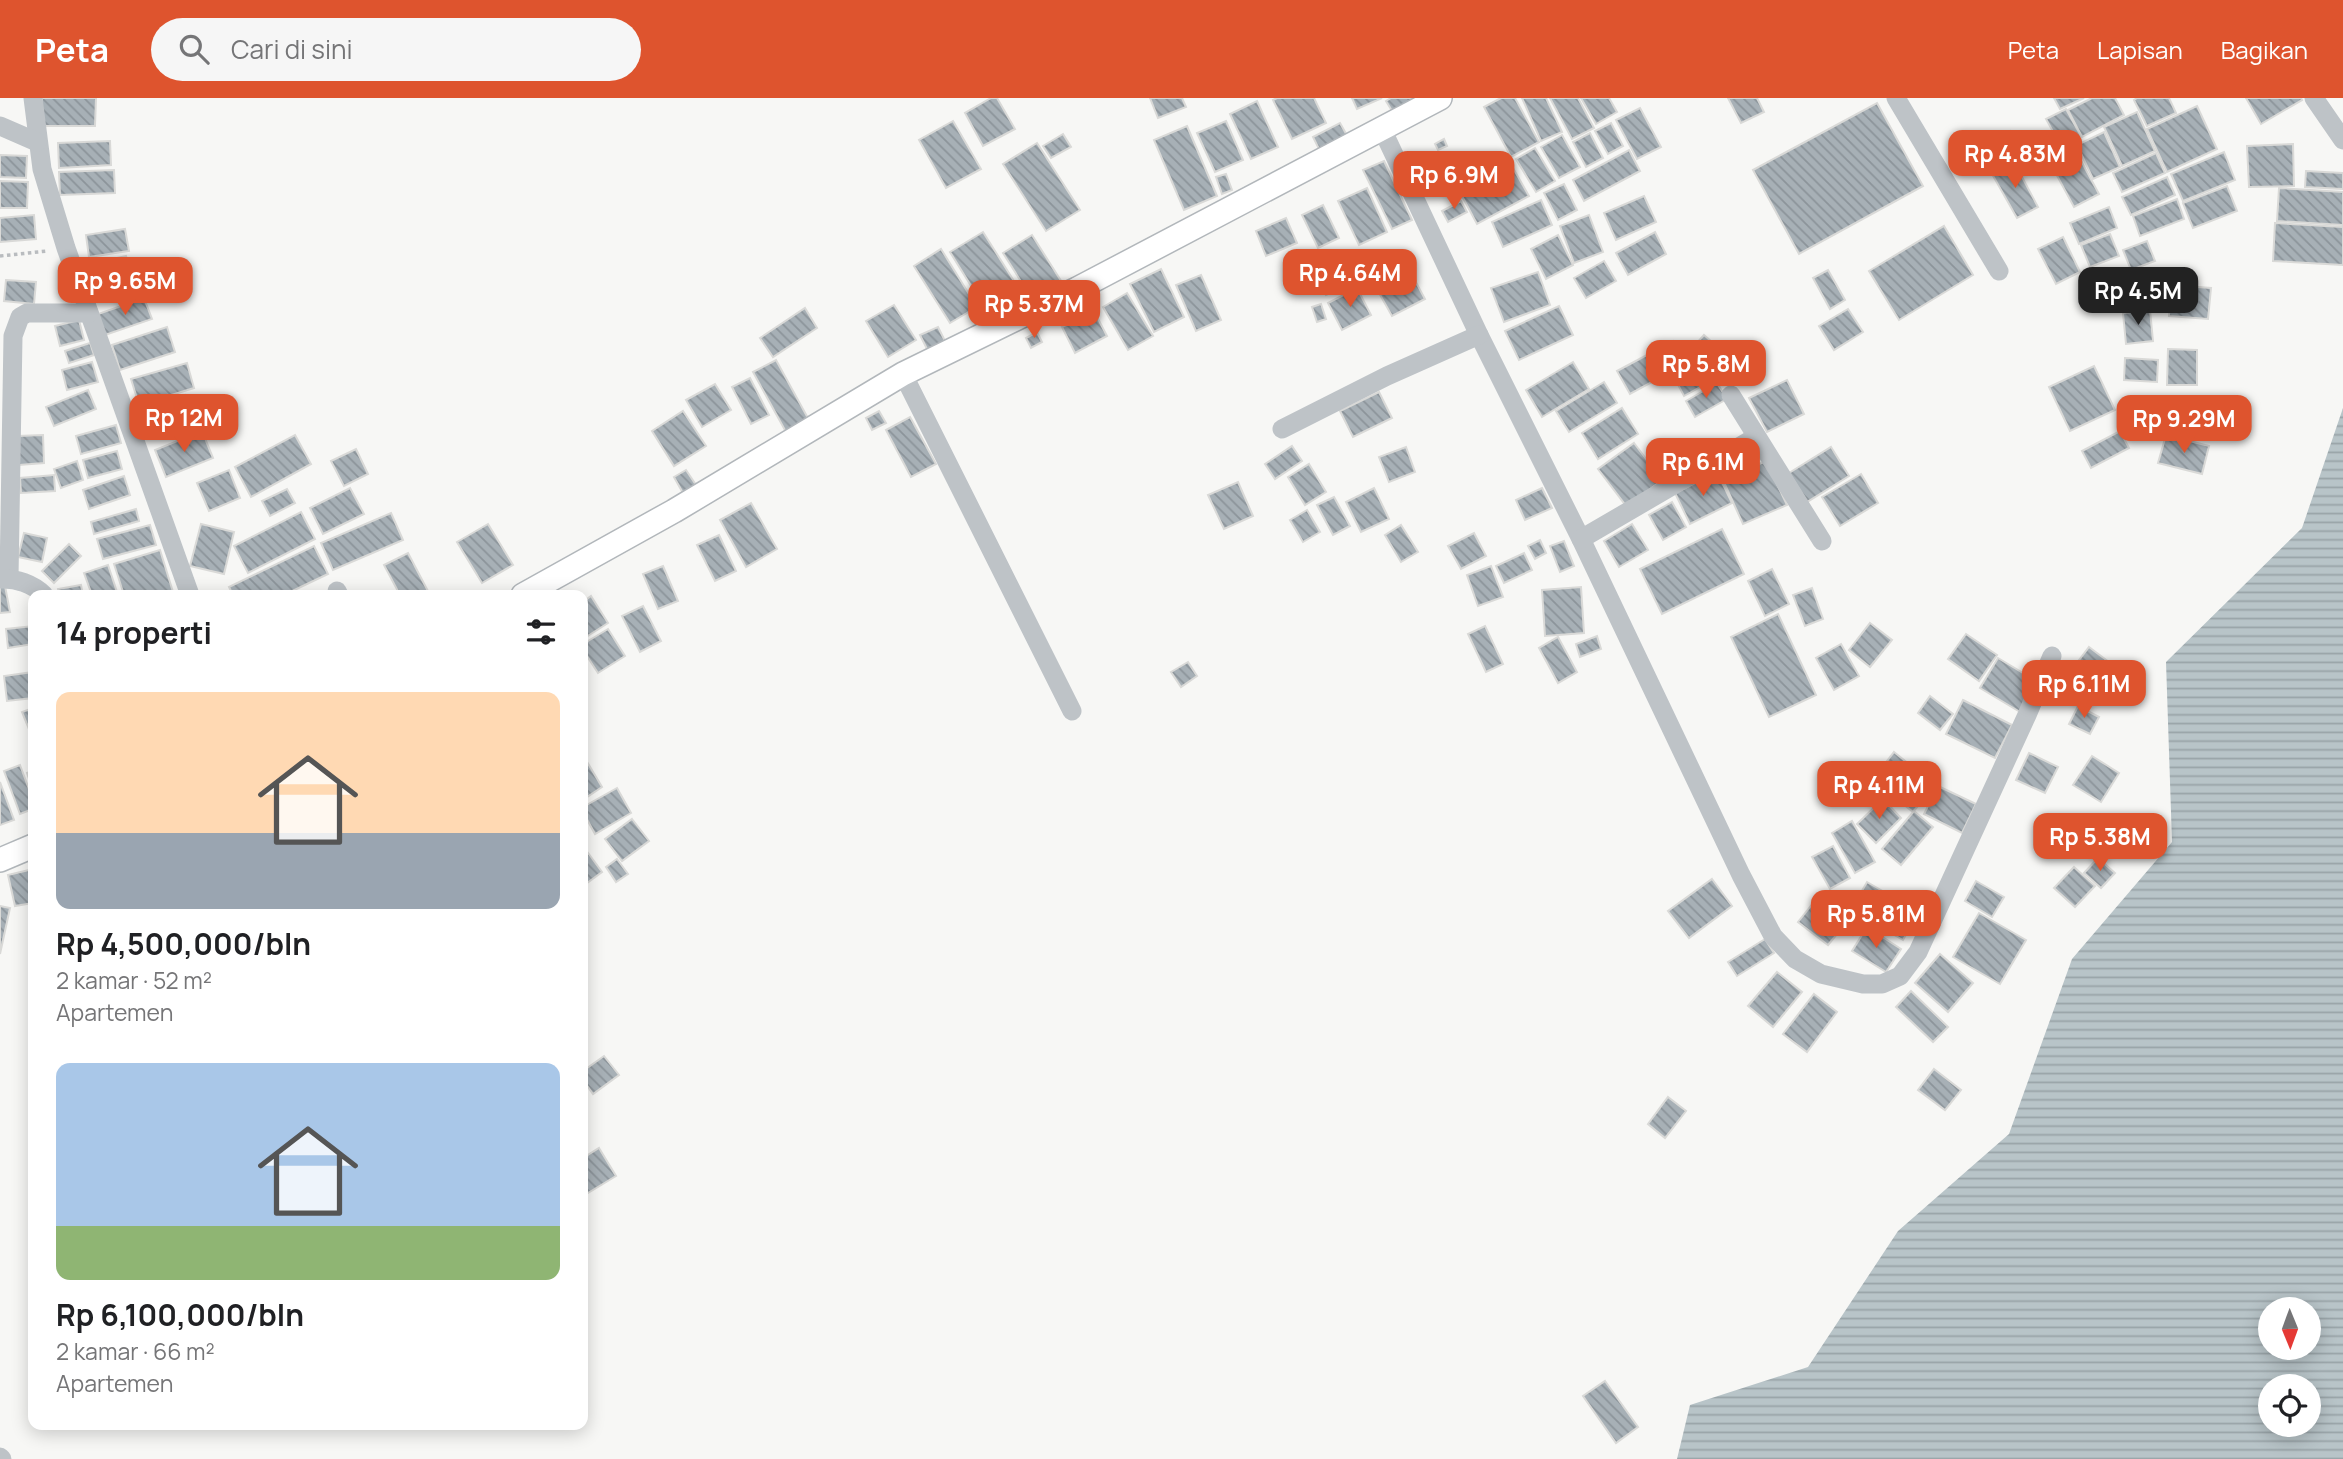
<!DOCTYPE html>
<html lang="id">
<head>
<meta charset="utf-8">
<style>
	:root { --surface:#fff; --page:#f6f6f6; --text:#202124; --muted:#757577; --accent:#de542e }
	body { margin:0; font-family:Manrope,sans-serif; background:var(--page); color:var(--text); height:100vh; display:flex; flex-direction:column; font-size:26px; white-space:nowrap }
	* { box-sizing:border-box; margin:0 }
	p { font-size:23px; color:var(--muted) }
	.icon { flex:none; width:38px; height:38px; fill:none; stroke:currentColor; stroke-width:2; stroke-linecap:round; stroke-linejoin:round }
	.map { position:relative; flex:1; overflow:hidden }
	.drawer { position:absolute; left:28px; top:492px; width:560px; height:840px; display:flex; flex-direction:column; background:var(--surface); border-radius:14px; box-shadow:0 4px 18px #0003 }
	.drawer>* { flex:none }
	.needle { width:46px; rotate:179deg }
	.fabs { position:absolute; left:2258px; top:1199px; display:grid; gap:14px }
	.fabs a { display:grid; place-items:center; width:63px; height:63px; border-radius:50%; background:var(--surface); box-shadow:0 4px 18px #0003; font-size:35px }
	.price { position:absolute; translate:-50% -60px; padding:0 16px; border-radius:14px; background:var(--accent); color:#fff; font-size:23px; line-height:46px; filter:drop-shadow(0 2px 4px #0008) }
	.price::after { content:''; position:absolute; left:50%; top:42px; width:21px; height:16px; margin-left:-10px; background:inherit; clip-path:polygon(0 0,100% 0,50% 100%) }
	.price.active { background:#222; color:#fff }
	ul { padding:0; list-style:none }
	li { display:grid; align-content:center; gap:14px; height:371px; padding:0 28px }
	li span { display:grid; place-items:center; height:217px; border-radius:14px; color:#555 }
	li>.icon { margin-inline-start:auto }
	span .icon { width:126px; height:126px; fill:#fffc; stroke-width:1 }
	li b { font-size:30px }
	h2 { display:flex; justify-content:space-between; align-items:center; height:84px; padding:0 28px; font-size:30px }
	header { display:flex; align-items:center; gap:42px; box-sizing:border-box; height:98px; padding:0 35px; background:var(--accent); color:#fff }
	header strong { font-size:33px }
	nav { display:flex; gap:38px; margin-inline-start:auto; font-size:24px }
	.search { width:490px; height:63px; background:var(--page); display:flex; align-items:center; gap:18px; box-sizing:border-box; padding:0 24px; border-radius:38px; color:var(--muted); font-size:26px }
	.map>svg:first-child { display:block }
	.water { fill:url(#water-rules); fill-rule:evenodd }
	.building { fill:url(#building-back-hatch); stroke:#d9d9d7; stroke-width:2 }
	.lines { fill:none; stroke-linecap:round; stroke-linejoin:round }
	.major-casing { stroke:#b2b7bb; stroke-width:26 }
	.path { stroke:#b9bcbf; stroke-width:3.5; stroke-dasharray:3.5 3.5; stroke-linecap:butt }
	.minor { stroke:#bec3c7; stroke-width:19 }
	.major { stroke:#fff; stroke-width:23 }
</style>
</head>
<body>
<header>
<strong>Peta</strong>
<div class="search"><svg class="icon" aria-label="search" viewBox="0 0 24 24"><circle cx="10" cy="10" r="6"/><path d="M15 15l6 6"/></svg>Cari di sini</div>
<nav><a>Peta</a><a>Lapisan</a><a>Bagikan</a></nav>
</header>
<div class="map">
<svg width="2343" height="1361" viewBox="0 0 2343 1361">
	<defs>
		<pattern id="water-rules" width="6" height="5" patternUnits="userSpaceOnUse" patternTransform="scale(1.75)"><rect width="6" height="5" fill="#b8c4c8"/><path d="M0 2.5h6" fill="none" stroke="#99a4a8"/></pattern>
		<pattern id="building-back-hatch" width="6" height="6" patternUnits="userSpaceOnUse" patternTransform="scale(1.75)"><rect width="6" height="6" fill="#a7b0b6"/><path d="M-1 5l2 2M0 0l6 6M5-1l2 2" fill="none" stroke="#8c949a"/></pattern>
	</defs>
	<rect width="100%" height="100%" fill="#f7f7f5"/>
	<path class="water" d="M2343 310V1361H1677L1690 1307 1808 1269 1898 1133 2009 1036 2072 861 2172 744 2166 564 2302 430ZM2270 1211H2308V1250H2270ZM2270 1288H2308V1326H2270Z"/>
	<g class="building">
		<path d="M42 0H96L95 28H42Z"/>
		<path d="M991 0H997L1015 31 983 48 965 15Z"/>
		<path d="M1150 0H1182L1186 9 1158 20Z"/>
		<path d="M1277 0H1314L1326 25 1292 41 1273 2Z"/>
		<path d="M1352 0H1382L1357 11Z"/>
		<path d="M1391 0H1425L1394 16 1386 3Z"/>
		<path d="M1501 0H1515L1539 44 1511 59 1484 9Z"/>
		<path d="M1522 0H1546L1562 34 1541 43Z"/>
		<path d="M1550 0H1578L1594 30 1572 41Z"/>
		<path d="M1581 0H1609L1617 14 1596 26Z"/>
		<path d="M1728 0H1757L1764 14 1741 25Z"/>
		<path d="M2054 0H2084L2060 11Z"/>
		<path d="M2092 0H2115L2124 17 2082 39 2068 12Z"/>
		<path d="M2137 0H2169L2176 15 2147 28 2134 2Z"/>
		<path d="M2246 0H2301L2302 2 2261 26Z"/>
		<path d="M1257 3 1278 49 1251 61 1230 16Z"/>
		<path d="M1877 5 1923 88 1799 156 1753 72Z"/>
		<path d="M2197 8 2217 51 2167 74 2147 31Z"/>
		<path d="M1640 10 1661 49 1637 61 1616 22Z"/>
		<path d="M2066 11 2081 38 2061 48 2046 21Z"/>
		<path d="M2137 14 2155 53 2122 68 2104 29Z"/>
		<path d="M953 23 981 71 946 90 919 42Z"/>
		<path d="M1226 23 1243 62 1215 74 1197 35Z"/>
		<path d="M1340 25 1349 41 1321 55 1313 39Z"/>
		<path d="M1611 25 1623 48 1608 56 1595 33Z"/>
		<path d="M1187 28 1217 98 1184 112 1154 42Z"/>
		<path d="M2010 33 2019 52 1989 67 1979 49Z"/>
		<path d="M2104 34 2120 69 2093 81 2077 47Z"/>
		<path d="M1590 35 1603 60 1586 69 1573 44Z"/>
		<path d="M1063 36 1071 49 1051 60 1043 48Z"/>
		<path d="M1562 37 1580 69 1559 80 1541 49Z"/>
		<path d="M1444 41 1447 48 1438 52 1435 46Z"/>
		<path d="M110 43 111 67 59 70 58 45Z"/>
		<path d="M1037 45 1080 112 1046 133 1003 66Z"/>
		<path d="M2293 46 2294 88 2249 89 2247 48Z"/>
		<path d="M2073 48 2099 96 2074 109 2048 61Z"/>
		<path d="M1535 50 1555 83 1536 94 1516 61Z"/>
		<path d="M1629 52 1640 73 1584 103 1573 82Z"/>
		<path d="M2224 54 2235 82 2183 103 2171 76Z"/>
		<path d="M2156 55 2165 75 2122 94 2113 75Z"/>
		<path d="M0 57 27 58 26 80 0 79Z"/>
		<path d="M1440 60 1446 73 1430 80 1424 68Z"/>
		<path d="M1384 63 1412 122 1392 131 1363 72Z"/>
		<path d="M2014 64 2038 109 2017 120 1992 76Z"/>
		<path d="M1513 70 1529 98 1477 126 1462 98Z"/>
		<path d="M114 72 115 95 60 97 59 74Z"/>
		<path d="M2306 73 2343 75V91L2305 89Z"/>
		<path d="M1226 76 1232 92 1222 96 1216 79Z"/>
		<path d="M2167 79 2175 97 2131 117 2122 99Z"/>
		<path d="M0 83 28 84 27 110H0Z"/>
		<path d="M1564 86 1577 112 1558 122 1544 95Z"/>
		<path d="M2227 88 2237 113 2193 130 2183 105Z"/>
		<path d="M1367 90 1387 134 1359 147 1338 103Z"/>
		<path d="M2279 90 2343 94V127L2277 123Z"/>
		<path d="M1644 98 1656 124 1616 142 1604 115Z"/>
		<path d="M2177 101 2184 121 2140 138 2133 118Z"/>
		<path d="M1541 102 1552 127 1503 149 1492 124Z"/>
		<path d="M1461 103 1467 114 1448 124 1442 113Z"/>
		<path d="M1323 107 1339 140 1318 150 1302 117Z"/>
		<path d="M2109 109 2117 130 2079 146 2070 125Z"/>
		<path d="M34 117 36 141 0 144V120Z"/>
		<path d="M1589 117 1603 154 1574 165 1560 128Z"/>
		<path d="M1286 120 1297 145 1266 158 1256 133Z"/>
		<path d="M2275 125 2343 129V167L2273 163Z"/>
		<path d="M1944 128 1973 177 1899 222 1869 173Z"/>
		<path d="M125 131 129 153 89 159 86 137Z"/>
		<path d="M983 134 1024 199 991 220 950 154Z"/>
		<path d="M1655 134 1666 156 1628 177 1616 155Z"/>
		<path d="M2110 136 2119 158 2090 169 2081 147Z"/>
		<path d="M1032 137 1063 186 1034 204 1003 155Z"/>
		<path d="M1558 137 1573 167 1546 181 1531 151Z"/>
		<path d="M2063 139 2080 174 2056 186 2038 151Z"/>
		<path d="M2147 143 2155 163 2131 172 2123 152Z"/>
		<path d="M941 151 977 209 950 225 914 168Z"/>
		<path d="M126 158 130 174 99 181 95 165Z"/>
		<path d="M1343 160 1354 185 1326 197 1315 172Z"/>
		<path d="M1604 163 1616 183 1586 200 1574 180Z"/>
		<path d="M1161 171 1184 219 1154 234 1130 186Z"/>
		<path d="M1828 172 1845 202 1830 211 1813 180Z"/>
		<path d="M1538 174 1550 207 1504 224 1491 190Z"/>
		<path d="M1201 177 1221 222 1196 233 1176 187Z"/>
		<path d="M1412 177 1425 201 1392 218 1379 195Z"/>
		<path d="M2147 177 2149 202 2120 205 2117 179Z"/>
		<path d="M6 182 36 184 34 206 4 203Z"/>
		<path d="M2171 187 2211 190 2208 221 2169 218Z"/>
		<path d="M1357 190 1371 217 1342 232 1328 205Z"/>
		<path d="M1127 195 1153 238 1128 252 1103 209Z"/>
		<path d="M144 200 152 221 105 237 98 216Z"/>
		<path d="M1321 206 1326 221 1317 224 1312 209Z"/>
		<path d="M894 207 916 242 888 259 866 223Z"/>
		<path d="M1559 208 1573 237 1519 262 1505 233Z"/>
		<path d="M805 210 817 230 773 259 760 240Z"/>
		<path d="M1848 211 1863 234 1834 252 1819 228Z"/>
		<path d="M2150 212 2153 243 2126 246 2123 215Z"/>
		<path d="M1094 213 1107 238 1075 255 1062 229Z"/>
		<path d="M79 222 84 242 60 248 55 228Z"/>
		<path d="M167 229 175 254 120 272 112 247Z"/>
		<path d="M938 229 948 249 930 257 920 237Z"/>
		<path d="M1037 234 1042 244 1031 250 1026 240Z"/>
		<path d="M1704 237 1712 244 1704 253 1696 246Z"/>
		<path d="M1673 243 1685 266 1630 296 1617 273Z"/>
		<path d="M90 245 94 257 69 265 65 253Z"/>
		<path d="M2168 251 2197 252V287H2167Z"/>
		<path d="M2125 260 2158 262 2157 284 2124 282Z"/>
		<path d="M776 262 809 322 786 334 753 274Z"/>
		<path d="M92 264 98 284 67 292 62 272Z"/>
		<path d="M1573 264 1589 291 1542 319 1526 292Z"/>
		<path d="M187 265 194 290 139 307 131 281Z"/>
		<path d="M1701 265 1711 283 1684 298 1674 279Z"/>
		<path d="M2094 268 2115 312 2070 333 2049 289Z"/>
		<path d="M750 280 769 317 751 326 732 289Z"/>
		<path d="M1787 282 1804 316 1767 334 1749 300Z"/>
		<path d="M1604 284 1617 305 1569 334 1556 313Z"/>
		<path d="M1717 285 1727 301 1695 319 1686 303Z"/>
		<path d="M715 286 731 312 702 329 686 302Z"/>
		<path d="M88 292 96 311 54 328 46 309Z"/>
		<path d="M1379 294 1392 320 1353 339 1340 313Z"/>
		<path d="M185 297 194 320 149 337 141 314Z"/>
		<path d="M2167 302 2214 306 2212 335 2165 332Z"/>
		<path d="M1622 310 1638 336 1598 361 1582 335Z"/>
		<path d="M683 313 706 348 674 368 652 333Z"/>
		<path d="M879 313 886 325 872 332 866 320Z"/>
		<path d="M910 319 936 366 911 379 886 332Z"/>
		<path d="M116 327 121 345 81 356 76 338Z"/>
		<path d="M202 333 213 360 166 379 155 352Z"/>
		<path d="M2120 333 2129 350 2091 370 2082 353Z"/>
		<path d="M43 337 44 365 19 367 18 338Z"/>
		<path d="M295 337 311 366 251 399 235 369Z"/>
		<path d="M2166 337 2209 348 2202 376 2158 365Z"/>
		<path d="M1634 345 1662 382 1627 409 1598 371Z"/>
		<path d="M1292 348 1302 363 1275 381 1265 366Z"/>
		<path d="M1406 349 1415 374 1389 384 1379 359Z"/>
		<path d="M1831 349 1849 378 1807 404 1789 375Z"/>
		<path d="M356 351 368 376 344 388 331 363Z"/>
		<path d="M117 353 122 371 88 380 83 362Z"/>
		<path d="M77 363 83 382 61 390 54 371Z"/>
		<path d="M1766 363 1787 407 1743 426 1723 382Z"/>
		<path d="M1309 366 1326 394 1305 407 1288 379Z"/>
		<path d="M229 372 240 400 209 413 197 385Z"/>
		<path d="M686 372 696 387 683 395 674 379Z"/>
		<path d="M1717 374 1732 405 1690 426 1675 395Z"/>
		<path d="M1861 376 1878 405 1840 428 1822 399Z"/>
		<path d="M54 377 55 393 21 395 20 380Z"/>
		<path d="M124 378 130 397 89 411 83 392Z"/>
		<path d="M1238 384 1253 418 1224 431 1208 397Z"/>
		<path d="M350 390 364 416 323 436 310 410Z"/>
		<path d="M1374 390 1389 421 1361 434 1346 404Z"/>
		<path d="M1542 390 1552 410 1525 422 1516 402Z"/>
		<path d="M287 391 295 405 270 418 262 403Z"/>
		<path d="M1334 399 1350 428 1333 437 1317 407Z"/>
		<path d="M1672 404 1686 429 1663 442 1649 417Z"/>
		<path d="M751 405 777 451 746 469 720 422Z"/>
		<path d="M136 411 139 423 94 436 91 424Z"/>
		<path d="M1307 412 1320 434 1303 444 1290 422Z"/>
		<path d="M301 414 315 441 248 475 234 448Z"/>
		<path d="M391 415 403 442 333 472 321 445Z"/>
		<path d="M201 426 234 434 224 476 190 468Z"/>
		<path d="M488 426 513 467 482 485 457 444Z"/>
		<path d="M1632 426 1648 452 1619 469 1604 443Z"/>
		<path d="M150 427 156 447 103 461 97 441Z"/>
		<path d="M1401 427 1418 454 1401 464 1385 437Z"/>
		<path d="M1722 431 1744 476 1662 516 1640 471Z"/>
		<path d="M24 435 47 440 42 464 18 459Z"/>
		<path d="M1474 435 1486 458 1461 471 1448 448Z"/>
		<path d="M719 437 736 473 715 483 697 447Z"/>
		<path d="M1540 442 1546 455 1535 461 1528 448Z"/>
		<path d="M1564 443 1574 468 1560 474 1550 448Z"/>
		<path d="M69 446 81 458 54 485 42 473Z"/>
		<path d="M314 448 328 476 284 497H233L229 489Z"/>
		<path d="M160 452 173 494 161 497H124L114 466Z"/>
		<path d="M408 455 430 497H400L384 467Z"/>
		<path d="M1524 455 1532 472 1504 485 1496 468Z"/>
		<path d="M108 467 118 497H92L84 475Z"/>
		<path d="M663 468 678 503 658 511 643 476Z"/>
		<path d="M1491 468 1503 499 1478 508 1467 477Z"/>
		<path d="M1772 471 1789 506 1765 518 1748 483Z"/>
		<path d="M81 487 83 497H59L58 491Z"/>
		<path d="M5 488 10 514 0 515V489Z"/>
		<path d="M1581 489 1584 535 1545 538 1542 492Z"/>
		<path d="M1812 490 1823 521 1805 528 1793 497Z"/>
		<path d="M591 498 608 525 583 541V504Z"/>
		<path d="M643 508 661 543 640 554 622 518Z"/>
		<path d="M1778 516 1816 597 1769 619 1731 539Z"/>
		<path d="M1870 525 1892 542 1870 569 1849 552Z"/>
		<path d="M33 528V546L8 550 6 531Z"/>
		<path d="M1485 528 1503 566 1486 574 1468 536Z"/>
		<path d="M608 531 625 558 598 575 583 552V546Z"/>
		<path d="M1966 536 1997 557 1979 583 1948 561Z"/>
		<path d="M1597 538 1601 551 1580 559 1576 546Z"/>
		<path d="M1558 539 1577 574 1558 585 1539 550Z"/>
		<path d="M1841 546 1859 578 1834 592 1816 560Z"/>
		<path d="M2089 549 2126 577 2106 602 2070 574Z"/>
		<path d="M1998 560 2038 584 2020 614 1980 590Z"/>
		<path d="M1188 564 1197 578 1181 589 1171 574Z"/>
		<path d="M33 574V600L7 603 4 578Z"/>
		<path d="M1930 598 1953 616 1940 632 1918 615Z"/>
		<path d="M1963 602 2012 627 1995 660 1946 636Z"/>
		<path d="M2078 608 2099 619 2090 636 2069 626Z"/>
		<path d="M33 610V635L31 636 22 614Z"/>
		<path d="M1894 654 1935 687 1913 714 1873 681Z"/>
		<path d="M2029 655 2058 669 2045 695 2016 682Z"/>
		<path d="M583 657 602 689 587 699 583 693Z"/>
		<path d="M2092 658 2119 675 2101 704 2073 687Z"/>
		<path d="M20 667 33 702V711L20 716 4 673Z"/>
		<path d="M33 673V693L27 675Z"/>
		<path d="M0 684 14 722 0 727Z"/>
		<path d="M1938 688 1976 706 1962 735 1924 716Z"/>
		<path d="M617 690 631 715 595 736 583 714V709Z"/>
		<path d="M1883 701 1901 720 1876 745 1857 726Z"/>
		<path d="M1914 713 1933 729 1901 767 1882 751Z"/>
		<path d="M632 721 649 743 622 763 605 741Z"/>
		<path d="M1852 723 1875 764 1855 775 1832 735Z"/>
		<path d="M583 748 602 774 583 788Z"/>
		<path d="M1833 748 1850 780 1830 791 1812 759Z"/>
		<path d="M2098 760 2115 775 2101 790 2084 775Z"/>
		<path d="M617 761 628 776 616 784 606 769Z"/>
		<path d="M2074 769 2095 788 2075 809 2054 790Z"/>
		<path d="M29 772 33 790V805L15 808 8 777Z"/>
		<path d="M1712 781 1732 808 1689 840 1668 813Z"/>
		<path d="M1976 783 2004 799 1992 819 1965 803Z"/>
		<path d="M1867 784 1919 814 1903 842 1851 812Z"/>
		<path d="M1822 794 1852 818 1828 847 1798 824Z"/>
		<path d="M0 808 10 810 0 856Z"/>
		<path d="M1979 815 2026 842 2000 886 1953 859Z"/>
		<path d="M1857 820 1863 827 1853 837 1846 829Z"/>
		<path d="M1867 829 1901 851 1886 874 1852 853Z"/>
		<path d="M1765 841 1774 855 1737 878 1728 864Z"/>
		<path d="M1940 856 1973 885 1948 914 1915 885Z"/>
		<path d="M1777 874 1802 894 1773 929 1748 908Z"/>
		<path d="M1911 893 1948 929 1933 944 1896 909Z"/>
		<path d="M1814 896 1837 914 1807 954 1783 936Z"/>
		<path d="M604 958 619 977 593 996 583 982V973Z"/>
		<path d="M1934 971 1961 992 1945 1012 1918 992Z"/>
		<path d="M1668 999 1686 1013 1665 1040 1648 1026Z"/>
		<path d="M599 1050 616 1078 583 1098V1060Z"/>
		<path d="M1605 1283 1638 1329 1616 1345 1583 1298Z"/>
	</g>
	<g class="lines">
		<g class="major-casing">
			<g id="major">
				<path d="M523 497 674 413 903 276 1077 191 1440 0"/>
				<path d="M0 762 33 748"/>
			</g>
		</g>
		<path class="path" d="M0 158 47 153"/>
		<g class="minor">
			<path d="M33 0 42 71 66 150 190 497"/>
			<path d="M1896 0 1999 173"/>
			<path d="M2314 0 2343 42"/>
			<path d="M0 28 37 44"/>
			<path d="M1382 31 1479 237 1581 441 1741 777 1773 838 1795 861 1821 876 1863 886H1882L1900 878 1918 854 2027 617 2052 558"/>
			<path d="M903 276 1072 613"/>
			<path d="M1731 297 1822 443"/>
			<path d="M1282 331 1387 278 1479 237"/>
			<path d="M1581 441 1756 339"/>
			<path d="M9 480 13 238 20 219 27 215H89"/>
			<path d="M0 481C16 480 33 486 44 497"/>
			<path d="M337 493 339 497"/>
			<path d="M0 1359 2 1361"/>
		</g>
		<use href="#major" class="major"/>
	</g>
</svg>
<div class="fabs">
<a><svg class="needle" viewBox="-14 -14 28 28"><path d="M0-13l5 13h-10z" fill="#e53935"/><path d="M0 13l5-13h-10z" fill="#757577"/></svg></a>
<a><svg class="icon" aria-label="locate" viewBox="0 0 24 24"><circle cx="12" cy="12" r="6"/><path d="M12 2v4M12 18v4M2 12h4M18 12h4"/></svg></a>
</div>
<b class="price" style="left:2015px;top:92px">Rp 4.83M</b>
<b class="price" style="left:1454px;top:113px">Rp 6.9M</b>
<b class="price" style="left:1350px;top:211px">Rp 4.64M</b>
<b class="price" style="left:125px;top:219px">Rp 9.65M</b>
<b class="price active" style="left:2138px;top:229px">Rp 4.5M</b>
<b class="price" style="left:1034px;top:242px">Rp 5.37M</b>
<b class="price" style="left:1706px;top:302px">Rp 5.8M</b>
<b class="price" style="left:184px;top:356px">Rp 12M</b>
<b class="price" style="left:2184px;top:357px">Rp 9.29M</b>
<b class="price" style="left:1703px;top:400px">Rp 6.1M</b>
<b class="price" style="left:2084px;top:622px">Rp 6.11M</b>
<b class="price" style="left:1879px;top:723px">Rp 4.11M</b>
<b class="price" style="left:2100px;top:775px">Rp 5.38M</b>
<b class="price" style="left:1876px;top:852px">Rp 5.81M</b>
<section class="drawer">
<h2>14 properti<svg class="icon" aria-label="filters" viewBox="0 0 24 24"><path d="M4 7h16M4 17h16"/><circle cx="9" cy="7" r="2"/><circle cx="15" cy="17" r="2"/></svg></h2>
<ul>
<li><span style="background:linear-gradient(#ffd9b3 65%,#9aa5b1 0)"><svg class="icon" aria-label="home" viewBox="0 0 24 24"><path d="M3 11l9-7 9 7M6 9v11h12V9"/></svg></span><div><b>Rp 4,500,000/bln</b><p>2 kamar · 52 m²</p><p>Apartemen</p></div></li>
<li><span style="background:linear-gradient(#a9c7e8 75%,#8fb573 0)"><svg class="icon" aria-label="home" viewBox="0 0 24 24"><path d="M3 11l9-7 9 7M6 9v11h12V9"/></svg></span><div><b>Rp 6,100,000/bln</b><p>2 kamar · 66 m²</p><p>Apartemen</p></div></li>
</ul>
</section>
</div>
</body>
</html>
